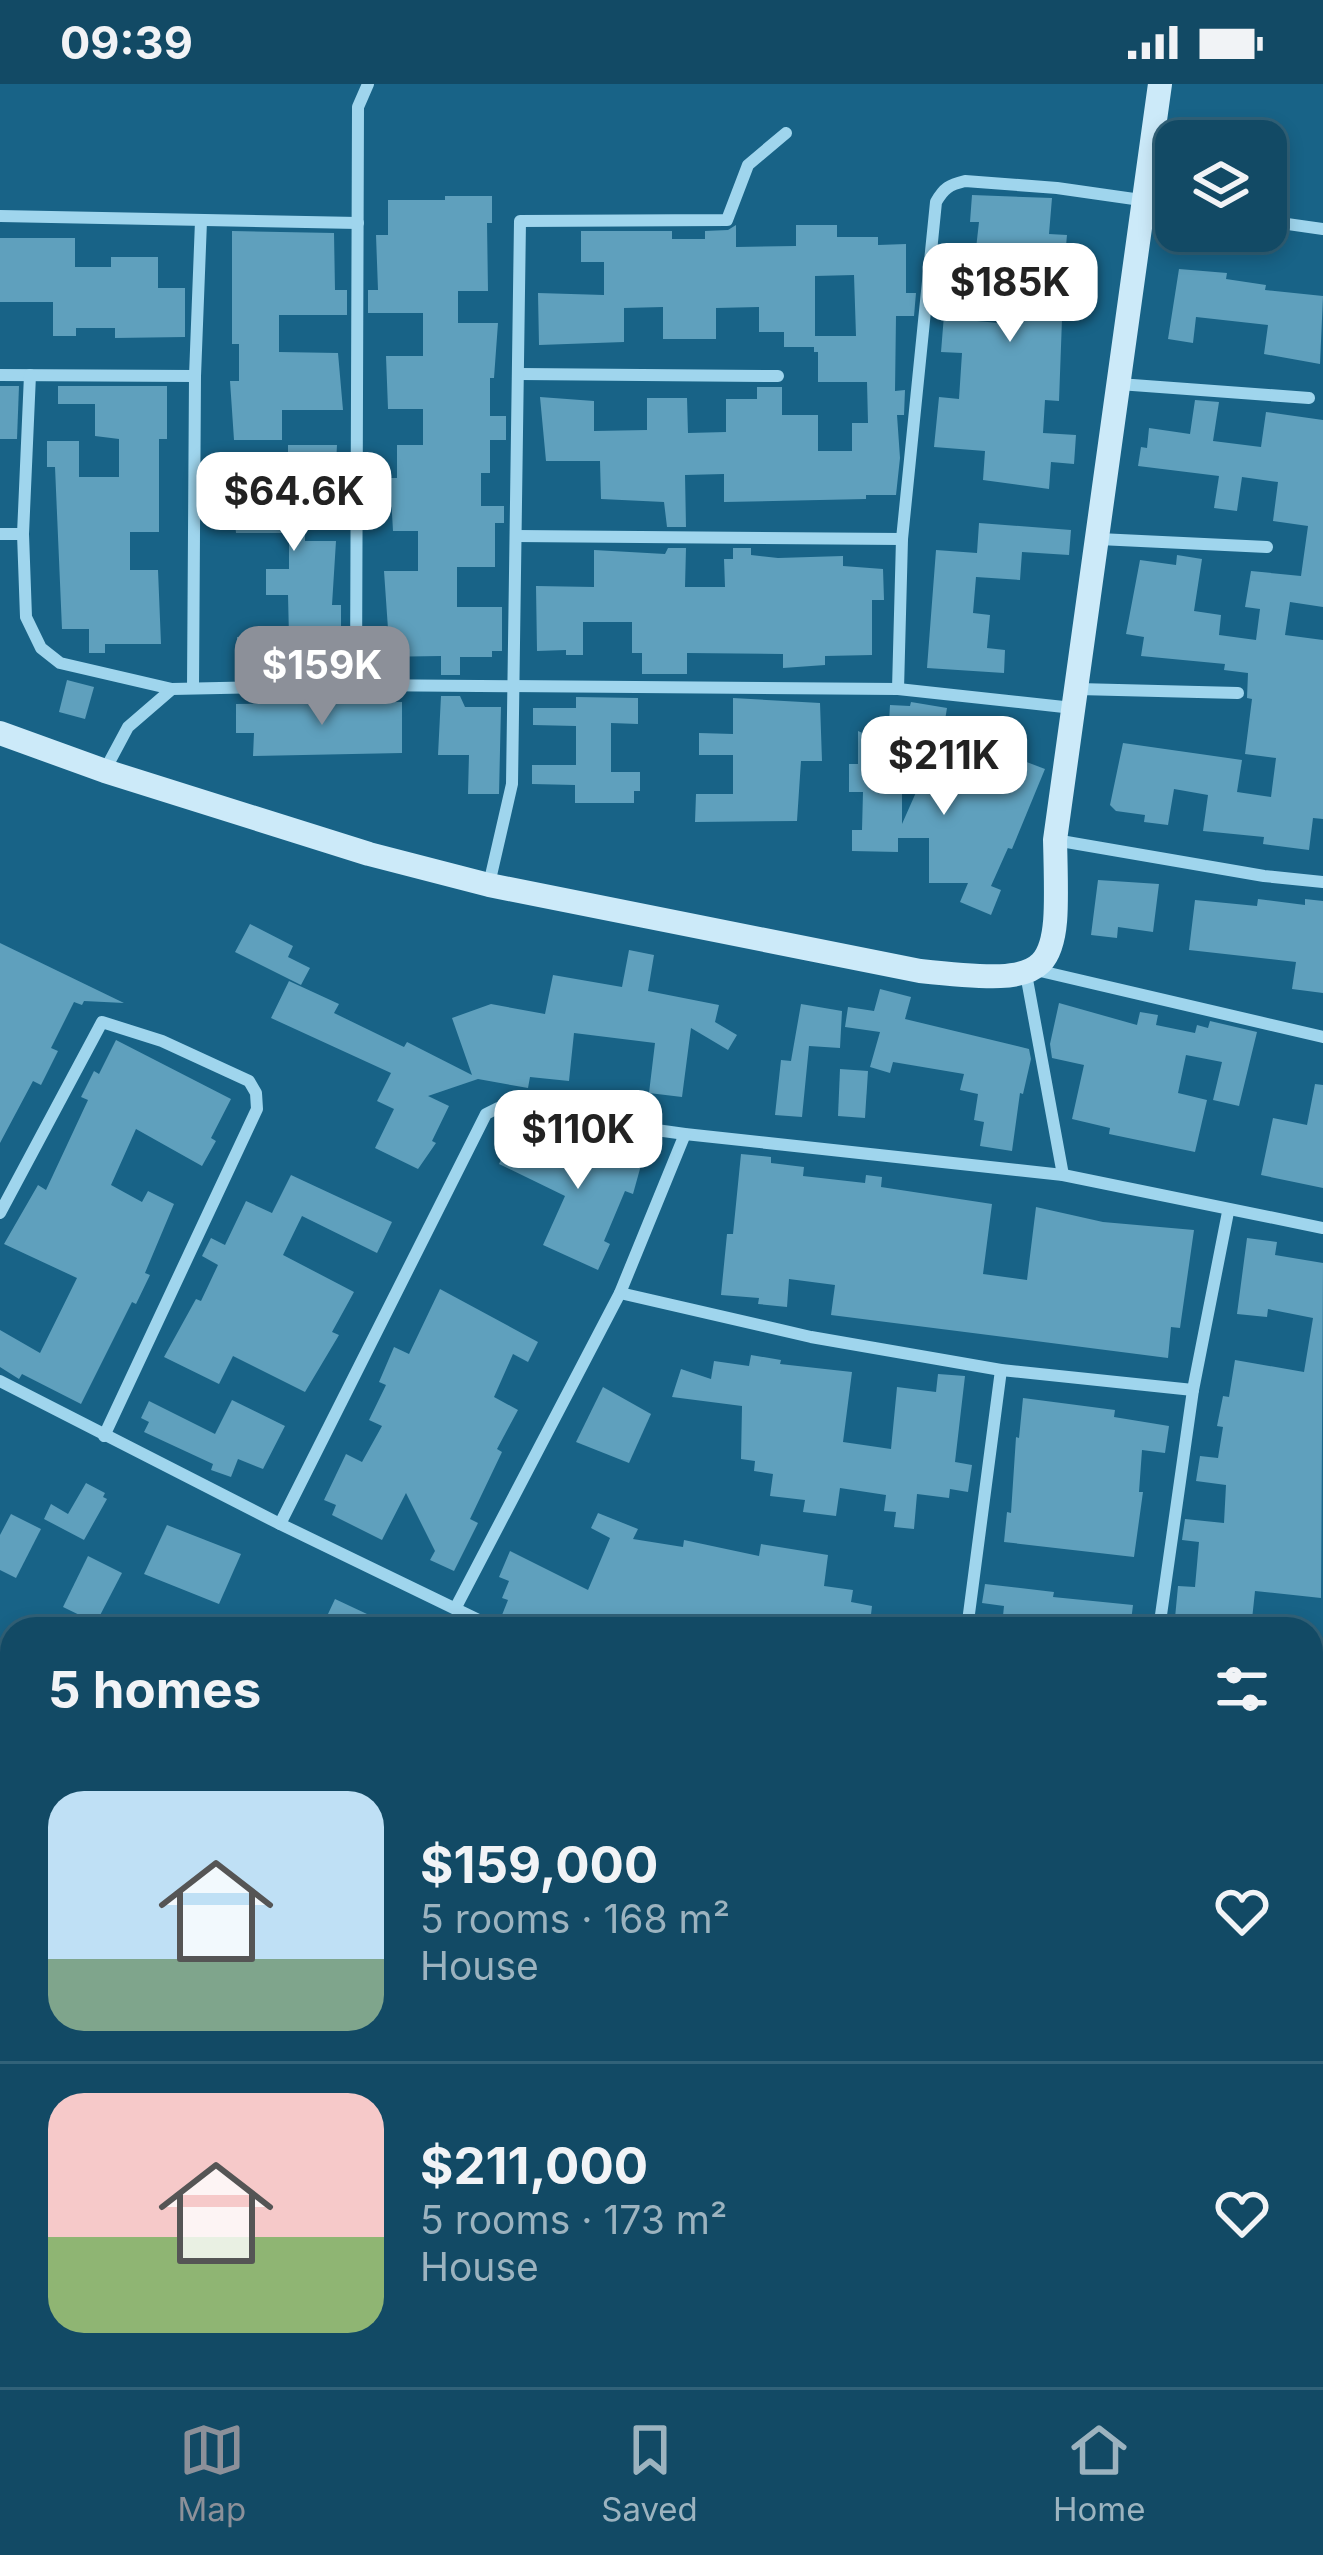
<!DOCTYPE html>
<html lang="en">
<head>
<meta charset="utf-8">
<style>
	:root { --surface:#124a65; --page:#1b516b; --text:#f1f3f6; --muted:#9cb3bf; --line:#316279; --accent:#8c9099 }
	body { margin:0; font-family:Inter,sans-serif; background:var(--page); color:var(--text); height:100vh; display:flex; flex-direction:column; font-size:45px; white-space:nowrap }
	* { box-sizing:border-box; margin:0 }
	p { font-size:39px; color:var(--muted) }
	.icon { flex:none; width:66px; height:66px; fill:none; stroke:currentColor; stroke-width:2; stroke-linecap:round; stroke-linejoin:round }
	.map { position:relative; flex:1; overflow:hidden }
	.panel { position:absolute; left:0px; top:1533px; width:1323px; height:771px; display:flex; flex-direction:column; background:var(--surface); border-radius:36px 36px 0 0; box-shadow:0 6px 18px #0003,0 0 0 3px var(--line) }
	.panel>* { flex:none }
	.buttons { position:absolute; left:1155px; top:36px; display:grid; gap:24px }
	.buttons a { display:grid; place-items:center; width:132px; height:132px; border-radius:24px; background:var(--surface); box-shadow:0 6px 18px #0003,0 0 0 3px var(--line); font-size:60px }
	.price { position:absolute; translate:-50% -102px; padding:0 27px; border-radius:24px; background:#fff; color:#222; font-size:39px; line-height:78px; filter:drop-shadow(0 3px 6px #0008) }
	.price::after { content:''; position:absolute; left:50%; top:72px; width:36px; height:27px; margin-left:-18px; background:inherit; clip-path:polygon(0 0,100% 0,50% 100%) }
	.price.current { background:var(--accent); color:#fff }
	ul { padding:0; list-style:none }
	li { display:flex; align-items:center; gap:36px; height:300px; padding:0 48px }
	li+li { border-top:3px solid var(--line) }
	li span { display:grid; place-items:center; flex:none; width:336px; height:240px; border-radius:36px; color:#555 }
	li>.icon { margin-inline-start:auto }
	span .icon { width:144px; height:144px; fill:#fffc; stroke-width:1 }
	li b { font-size:51px }
	h2 { display:flex; justify-content:space-between; align-items:center; height:144px; padding:0 48px; font-size:51px }
	.status { display:flex; justify-content:space-between; align-items:center; height:84px; padding:0 60px; background:var(--surface); direction:ltr }
	.status svg { height:33px; fill:currentColor }
	.dock { display:flex; justify-content:space-around; align-items:center; height:168px; border-top:3px solid var(--line); background:var(--surface); font-size:33px; color:var(--muted) }
	.dock a { display:grid; justify-items:center; gap:6px }
	.dock .current { color:var(--accent) }
	.map>svg:first-child { display:block }
	.lines { fill:none; stroke-linecap:round; stroke-linejoin:round }
	.stream { stroke:#92d4ef; stroke-width:6 }
	.building { fill:#5fa0bd; fill-rule:evenodd }
	.street { stroke:#9fd5ed; stroke-width:12 }
	.secondary { stroke:#cceaf9; stroke-width:24 }
</style>
</head>
<body>
<div class="status"><b>09:39</b><svg viewBox="0 0 49 12"><path d="M0 12V9h3v3zM5 12V6h3v6zM10 12V3h3v9zM15 12V0h3v12zM26 1h20v11H26zM47 4h2v5h-2z"/></svg></div>
<div class="map">
<svg width="1323" height="2303" viewBox="0 0 1323 2303">
	<rect width="100%" height="100%" fill="#186387"/>
	<g class="lines">
		<g class="stream">
			<path d="M1311 1811H1323"/>
			<path d="M0 1878 12 1893"/>
		</g>
	</g>
	<g class="building">
		<path d="M972 111 1052 114 1049 150 1067 151 1064 184 1087 186 1086 210 1063 208 1059 317 1045 316 1043 349 1076 351 1074 380 1051 378 1049 405 983 396 985 367 934 363 939 313 959 315 962 269 941 268 944 231 935 232 937 209H943L944 198 969 200 966 236 1022 241 1025 204 972 200 979 138H970Z"/>
		<path d="M445 112H492V139H487L488 207H458V239H498L494 294H490V332H506V356H490V389H481V422H504V439H495V483H457V523H502V567H492V573H460V591H441V572L375 573V545H388L384 487H418V447H393L390 394H397V361H423V325H388L386 272H423V229H368V206H378L376 151H388V116H445Z"/>
		<path d="M736 141V163L796 162V141H837V153H878V161L906 160V209H916L914 232H896L895 307 905 306 904 331H897L900 374 896 411H866V415L724 418V390L685 391 686 443H667L664 418 601 415 600 377H546L540 313 594 317V347L647 346V314H687L688 349 726 348V315H757V303H782V331H818V367H852V339H868L867 298H818V268H814V263H784V248H759V223L716 224V255H663V223L624 224V258L539 261 538 209 604 211V178H581V147H672V155H705V147L728 146ZM854 191 856 252H815V192Z"/>
		<path d="M232 147 334 149 335 206H347V231H279V268L338 269 343 326H282V356H234L230 297H239V260H232Z"/>
		<path d="M0 154H75V183H111V173H158V204H185V253L115 254V244H76V252H53V218H0Z"/>
		<path d="M1179 185 1227 189 1226 195 1266 201 1265 206 1323 212 1320 280 1264 270 1268 241 1196 233 1193 259 1168 255Z"/>
		<path d="M0 302H19L17 355H0Z"/>
		<path d="M58 302H167V355H159V448H130V486H158L161 560H105V569H89V545H62L55 383H47V357H79V393H119V355L95 352V320H58Z"/>
		<path d="M1195 316 1219 318 1213 357 1261 363 1266 328 1323 336V523L1290 518 1285 551 1323 556V735L1313 734 1309 766 1263 760 1264 753 1203 747 1208 711 1174 705 1168 741 1144 738 1145 731 1116 727 1110 721 1123 659 1242 676 1237 708 1271 713 1276 674 1245 670 1252 615 1247 614 1248 589 1224 586 1225 580 1141 572 1144 553 1126 550 1140 476 1176 481 1177 471 1202 475 1194 527 1221 531 1219 551 1256 556 1260 525 1245 523 1251 487 1301 492 1308 442 1273 437 1278 398 1242 393 1237 427 1214 424 1219 392 1138 382 1141 363 1147 364 1149 344 1190 350Z"/>
		<path d="M288 361H337L334 418H305V457H336L332 521H341V573H278V583H255V572H237V553H289L288 511H266V485H289V449H236L230 392H288Z"/>
		<path d="M979 439 1071 446 1069 471 1022 468 1020 496 976 493 973 529 990 531 987 564 1005 566 1004 589 927 584 936 466 977 469Z"/>
		<path d="M668 464H686L685 503H725L724 475H733V464H751V471L778 474 843 472V482L883 485 884 516H872V571L825 572V581L783 584V570L687 569V590H642V569H632V538H583V571H566V566L537 567 536 502 594 503V466L665 470Z"/>
		<path d="M67 596 94 603 85 635 59 628Z"/>
		<path d="M441 612H460L465 623H501L499 710H468L469 671H438Z"/>
		<path d="M576 613 638 614V640L611 639V688H640V707H634V719H575V701L532 700V681H576V642L533 641V624H576Z"/>
		<path d="M733 614 820 619 822 677H801L797 737 695 738 696 710H733V671H699V649L733 650Z"/>
		<path d="M402 618V669L253 672 254 649H236V620Z"/>
		<path d="M911 618 947 624 943 648 889 638 890 621 910 622Z"/>
		<path d="M858 647 892 662V681H902V740L929 679 971 697 977 682 1016 698 1024 677 1045 685 1012 765 1008 764 991 802 1001 806 991 831 960 818 968 799H929V754H898V768L852 767V746H862L863 708H849V680H858Z"/>
		<path d="M1098 796 1159 800 1153 848 1118 843 1117 854 1091 851Z"/>
		<path d="M1258 815 1305 821V815L1323 817V909L1292 905 1296 878 1189 866 1195 816 1257 822Z"/>
		<path d="M250 840 293 862 288 873 310 884 301 901 235 868Z"/>
		<path d="M0 859 124 919 84 917 82 921 74 918 51 964 58 967 41 1001 33 997 0 1059Z"/>
		<path d="M629 866 654 871 648 907 719 921 715 938 737 951 728 966 691 944 682 1013 649 1009 655 959 574 949 569 997 530 993 528 1004 478 995 428 1012 449 1022 432 1057 436 1059 418 1085 375 1064 394 1025 377 1017 391 989 271 934 289 897 339 920 334 929 404 963 407 958 472 991 452 934 491 920 545 930 553 891 622 903Z"/>
		<path d="M880 905 911 913 905 935 1029 965 1031 975 1023 1010 1020 1009 1012 1067 980 1062 984 1038 974 1036 978 1010 960 1006 964 990 893 978 890 989 870 983 880 948 845 943 848 923 874 927Z"/>
		<path d="M1059 919 1137 941 1140 928 1158 931 1156 941 1195 949 1197 941 1208 944 1210 937 1257 948 1239 1022 1213 1016 1222 978 1186 971 1178 1009 1207 1016 1195 1068 1109 1050 1110 1044 1072 1035 1084 981 1052 974 1050 960Z"/>
		<path d="M801 920 842 927 840 964 809 962 802 1033 775 1031 781 976 791 977Z"/>
		<path d="M116 956 231 1015 211 1054 216 1057 202 1082 136 1045 111 1101 142 1118 148 1107 174 1120 145 1189 150 1191 136 1220 132 1218 81 1320 22 1290 19 1295 0 1283V1246L40 1269 77 1194 4 1160 38 1101 46 1106 88 1016 81 1013 94 987 99 990Z"/>
		<path d="M840 985 868 987 865 1034 838 1032Z"/>
		<path d="M1315 1000 1323 1001V1104L1261 1091 1273 1034 1307 1041Z"/>
		<path d="M586 1058 643 1074 633 1110 625 1107 604 1157 610 1160 598 1186 543 1161 565 1112 499 1080 509 1059H569L584 1066Z"/>
		<path d="M741 1070 771 1073V1079L804 1083 803 1092 865 1099 866 1091 882 1093 881 1103 992 1120 983 1190 1027 1196 1036 1123 1103 1138 1194 1146 1180 1244 1171 1243 1168 1274 831 1231 835 1201 789 1195 787 1223 758 1220 759 1214 721 1211 727 1150H733Z"/>
		<path d="M291 1091 392 1138 377 1169 302 1132 283 1171 354 1208 332 1248 339 1251 305 1308 233 1272 219 1300 164 1273 196 1215 201 1217 218 1181 202 1172 211 1154 225 1161 246 1117 272 1129Z"/>
		<path d="M1247 1154 1277 1158 1275 1171 1323 1179 1321 1514 1255 1507 1251 1545H1185L1186 1535 1175 1534 1178 1502 1195 1503 1199 1458 1182 1456 1185 1435 1224 1439 1226 1401 1196 1397 1200 1372 1218 1374 1223 1343 1217 1342 1223 1312 1229 1313 1235 1276 1304 1288 1313 1234 1268 1225 1267 1233 1237 1230Z"/>
		<path d="M440 1205 538 1258 528 1278 513 1270 494 1313 518 1326 497 1365 502 1368 470 1435 478 1439 454 1487 430 1476 435 1467 406 1409 382 1456 332 1431 336 1421 324 1416 346 1370 362 1378 382 1342 369 1336 386 1301 379 1298 394 1263 409 1270Z"/>
		<path d="M751 1271 781 1276 780 1280 852 1288 843 1358 891 1365 897 1303 936 1308 938 1290 965 1292 955 1378 972 1381 968 1408 950 1405 949 1414 917 1410 914 1445 894 1443 896 1428 884 1427 886 1411 840 1404 836 1432 803 1428 805 1416 770 1412 773 1390 754 1387 755 1377 741 1375 742 1322 672 1313 681 1285 711 1295 714 1277 749 1282Z"/>
		<path d="M603 1303 651 1330 629 1379 576 1358Z"/>
		<path d="M1023 1314 1115 1326 1114 1333 1169 1342 1165 1369 1142 1366 1139 1408H1143L1134 1473 1004 1458 1007 1428 1011 1429 1016 1353 1019 1354Z"/>
		<path d="M232 1316 285 1342 263 1385 238 1375 231 1393 211 1386 213 1380 144 1348 149 1338 141 1334 149 1317 215 1350Z"/>
		<path d="M86 1399 105 1409 103 1413 107 1415 84 1456 44 1435 51 1420 68 1430Z"/>
		<path d="M598 1429 638 1445 633 1455 683 1463 684 1456 759 1472 761 1460 828 1471 824 1502 853 1506 851 1518 872 1522 870 1539 835 1534V1545H545L502 1531 508 1516 502 1514 509 1497 499 1493 510 1467 588 1506 610 1454 591 1444Z"/>
		<path d="M11 1430 41 1445 16 1494 0 1486V1451Z"/>
		<path d="M167 1441 241 1470 219 1520 144 1490Z"/>
		<path d="M88 1472 122 1489 96 1539 63 1523Z"/>
		<path d="M985 1500 1054 1508 1053 1513 1133 1521 1130 1545H1066L1067 1539 1003 1532 1004 1522 982 1519Z"/>
		<path d="M335 1515 367 1530 402 1545H321Z"/>
	</g>
	<g class="lines">
		<g class="street">
			<path d="M0 132 358 139"/>
			<path d="M1266 137 1323 145"/>
			<path d="M520 290 778 292"/>
			<path d="M0 291 195 292"/>
			<path d="M30 291 23 450 26 533 41 564 60 579 172 605 356 601 898 605 1073 624"/>
			<path d="M1119 300 1309 314"/>
			<path d="M0 450H23"/>
			<path d="M516 452 902 455"/>
			<path d="M1099 455 1267 463"/>
			<path d="M356 601 358 23 368 0"/>
			<path d="M193 604 195 292 201 137"/>
			<path d="M898 605 902 455 936 118C944 104 949 101 965 97L1057 104 1176 121"/>
			<path d="M1078 605 1238 609"/>
			<path d="M105 686 128 643 172 605"/>
			<path d="M1055 756 1264 792 1323 798"/>
			<path d="M489 800 512 700 520 137 727 136 748 81 786 49"/>
			<path d="M1036 886 1323 953"/>
			<path d="M1026 890 1063 1091"/>
			<path d="M0 1129 102 938 162 957 249 997 256 1009 257 1025 104 1352"/>
			<path d="M620 1209 811 1253 1001 1286 1193 1306 1228 1128"/>
			<path d="M0 1297 280 1440 497 1545"/>
			<path d="M280 1440 486 1030 498 1024 685 1050 1063 1091 1323 1144"/>
			<path d="M456 1523 620 1209 685 1050"/>
			<path d="M967 1545 1001 1286"/>
			<path d="M1159 1545 1193 1306"/>
			<path d="M1311 1632 1323 1631"/>
			<path d="M1311 2113 1323 2115"/>
			<path d="M313 2303 314 2292"/>
			<path d="M748 2303 749 2292"/>
			<path d="M938 2303 940 2292"/>
			<path d="M1141 2303 1143 2292"/>
		</g>
		<path class="secondary" d="M0 649 105 687 369 770 489 801 920 887C1059 902 1059 893 1055 756L1160 0"/>
	</g>
</svg>
<div class="buttons">
<a><svg class="icon" aria-label="layers" viewBox="0 0 24 24"><path d="M12 4l9 5-9 5-9-5zM3 14l9 5 9-5"/></svg></a>
</div>
<b class="price" style="left:1010px;top:261px">$185K</b>
<b class="price" style="left:294px;top:470px">$64.6K</b>
<b class="price current" style="left:322px;top:644px">$159K</b>
<b class="price" style="left:944px;top:734px">$211K</b>
<b class="price" style="left:578px;top:1108px">$110K</b>
<section class="panel">
<h2>5 homes<svg class="icon" aria-label="filters" viewBox="0 0 24 24"><path d="M4 7h16M4 17h16"/><circle cx="9" cy="7" r="2"/><circle cx="15" cy="17" r="2"/></svg></h2>
<ul>
<li><span style="background:linear-gradient(#bfe0f5 70%,#7fa58c 0)"><svg class="icon" aria-label="home" viewBox="0 0 24 24"><path d="M3 11l9-7 9 7M6 9v11h12V9"/></svg></span><div><b>$159,000</b><p>5 rooms · 168 m²</p><p>House</p></div><svg class="icon" aria-label="heart" viewBox="0 0 24 24"><path d="M12 20l-8-8c-3-5 5-10 8-4 3-6 11-1 8 4z"/></svg></li>
<li><span style="background:linear-gradient(#f6c9c9 60%,#8fb573 0)"><svg class="icon" aria-label="home" viewBox="0 0 24 24"><path d="M3 11l9-7 9 7M6 9v11h12V9"/></svg></span><div><b>$211,000</b><p>5 rooms · 173 m²</p><p>House</p></div><svg class="icon" aria-label="heart" viewBox="0 0 24 24"><path d="M12 20l-8-8c-3-5 5-10 8-4 3-6 11-1 8 4z"/></svg></li>
</ul>
</section>
</div>
<nav class="dock">
<a class="current"><svg class="icon" aria-label="map" viewBox="0 0 24 24"><path d="M3 6l6-2 6 2 6-2v14l-6 2-6-2-6 2zM9 4v14M15 6v14"/></svg>Map</a>
<a><svg class="icon" aria-label="saved" viewBox="0 0 24 24"><path d="M7 4h10v16l-5-4-5 4z"/></svg>Saved</a>
<a><svg class="icon" aria-label="home" viewBox="0 0 24 24"><path d="M3 11l9-7 9 7M6 9v11h12V9"/></svg>Home</a>
</nav>
</body>
</html>
